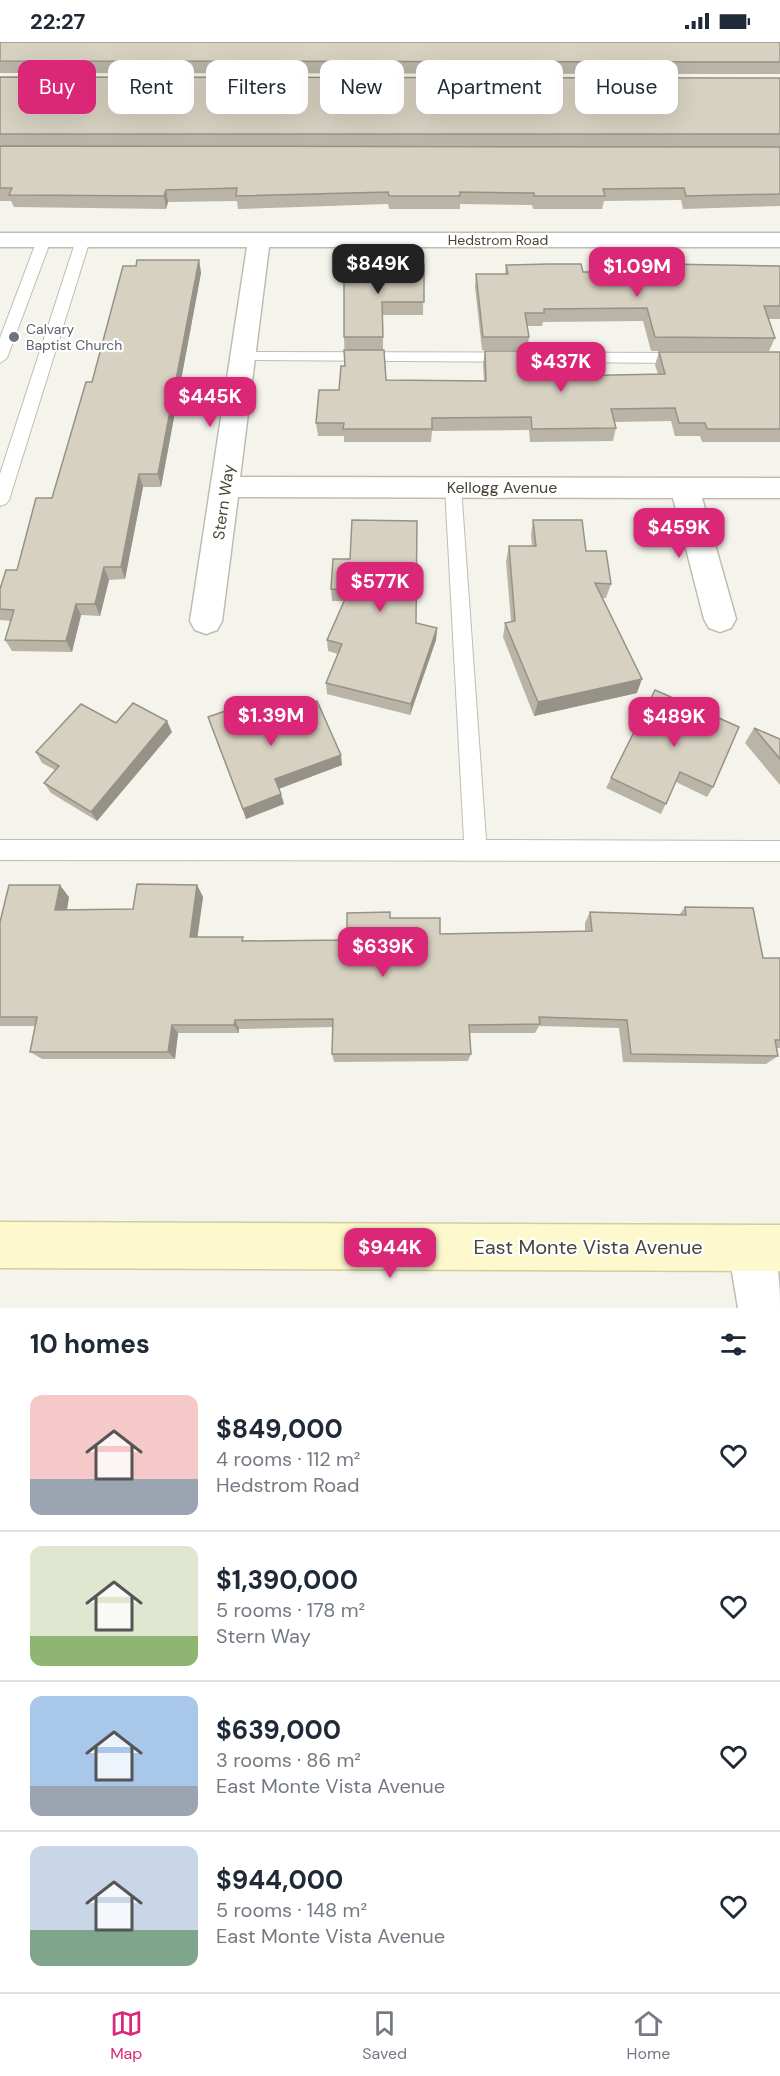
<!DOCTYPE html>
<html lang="en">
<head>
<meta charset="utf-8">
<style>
	:root { --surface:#fff; --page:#f6f6f7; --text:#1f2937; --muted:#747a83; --line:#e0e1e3; --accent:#db2777 }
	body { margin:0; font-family:"DM Sans",sans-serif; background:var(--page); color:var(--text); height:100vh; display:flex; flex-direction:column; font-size:22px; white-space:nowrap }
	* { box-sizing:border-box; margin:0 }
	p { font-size:20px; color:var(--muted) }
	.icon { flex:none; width:33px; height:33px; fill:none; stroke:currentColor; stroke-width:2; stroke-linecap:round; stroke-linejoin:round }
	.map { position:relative; height:1266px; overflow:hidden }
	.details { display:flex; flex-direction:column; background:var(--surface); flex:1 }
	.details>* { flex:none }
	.hud { position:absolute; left:18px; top:18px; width:744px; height:54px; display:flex; gap:12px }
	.price { position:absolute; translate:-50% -51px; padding:0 14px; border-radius:12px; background:var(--accent); color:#fff; font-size:20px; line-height:39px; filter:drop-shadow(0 2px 3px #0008) }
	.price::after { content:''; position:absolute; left:50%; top:36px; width:18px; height:14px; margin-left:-9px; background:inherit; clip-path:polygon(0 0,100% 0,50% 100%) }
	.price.selected { background:#222; color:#fff }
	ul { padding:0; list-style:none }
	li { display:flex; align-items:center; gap:18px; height:150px; padding:0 30px }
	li+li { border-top:2px solid var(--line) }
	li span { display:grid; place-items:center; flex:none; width:168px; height:120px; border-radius:12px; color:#555 }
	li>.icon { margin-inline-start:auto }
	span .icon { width:72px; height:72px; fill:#fffc; stroke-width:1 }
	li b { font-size:26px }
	h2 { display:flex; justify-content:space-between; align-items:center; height:72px; padding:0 30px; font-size:26px }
	.pill { padding:0 21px; border-radius:12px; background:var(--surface); box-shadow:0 6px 24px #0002; font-size:21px; line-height:54px }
	.pill.selected { background:var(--accent); color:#fff }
	.status { display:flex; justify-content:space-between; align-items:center; height:42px; padding:0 30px; background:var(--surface); direction:ltr }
	.status svg { height:16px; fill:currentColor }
	.dock { display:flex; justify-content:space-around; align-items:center; height:84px; border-top:2px solid var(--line); background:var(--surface); font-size:16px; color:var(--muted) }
	.dock a { display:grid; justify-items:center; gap:3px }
	.dock .selected { color:var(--accent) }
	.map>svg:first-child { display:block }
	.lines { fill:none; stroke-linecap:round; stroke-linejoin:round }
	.service-casing { stroke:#c1bdae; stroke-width:2 }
	.minor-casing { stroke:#c1bdae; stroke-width:3 }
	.secondary-casing { stroke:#d4cc9c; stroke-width:3 }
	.service { fill:#fff; fill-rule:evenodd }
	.minor { fill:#fff; fill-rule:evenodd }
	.secondary { fill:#fef8cd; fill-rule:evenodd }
	.wall { fill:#b9b4a6 }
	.shaded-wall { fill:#969287 }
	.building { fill:#d7d1c1; stroke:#969287; stroke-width:1.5 }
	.worship-dot { fill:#6b7280; stroke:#fff; stroke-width:2 }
	.labels { text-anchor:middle; stroke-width:4.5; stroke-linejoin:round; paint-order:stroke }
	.far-street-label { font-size:14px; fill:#4a4539; stroke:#fff }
	.far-worship-label { font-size:14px; fill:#5b616d; stroke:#fff; text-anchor:start }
	.street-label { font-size:16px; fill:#4a4539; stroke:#fff }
	.near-street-label { font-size:20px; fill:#4a4539; stroke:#fff }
</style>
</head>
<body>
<div class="status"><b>22:27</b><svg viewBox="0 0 49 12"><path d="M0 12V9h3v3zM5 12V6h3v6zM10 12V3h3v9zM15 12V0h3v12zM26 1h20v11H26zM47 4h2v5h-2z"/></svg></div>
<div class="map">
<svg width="780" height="1266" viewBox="0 0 780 1266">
	<rect width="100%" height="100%" fill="#f5f4ec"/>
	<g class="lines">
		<g class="service-casing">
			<g id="service">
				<path d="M44 194 51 198 7 316 0 321V296L37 198Z"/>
				<path d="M83 194 90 198 9 458 6 462 0 464V432L76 198Z"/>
				<path d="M242 310 684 311 691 316 684 321 237 318 235 315Z"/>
				<path d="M453 439 459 441 461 445 486 798 780 799V819L0 818V798H464L445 445 447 441Z"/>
			</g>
		</g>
		<g class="minor-casing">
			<g id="minor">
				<path d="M0 191H780V205H269L240 435 780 436V456H702L736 577 731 586 720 590 709 586 704 577 673 456 238 455 222 579 217 588 206 592 195 588 190 579 247 205H0Z"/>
				<path d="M751 1183 768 1189C778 1215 780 1239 780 1266H738L728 1206 734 1189Z"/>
			</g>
		</g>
		<g class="secondary-casing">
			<path id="secondary" d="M0 1180 780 1183V1229L0 1226Z"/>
		</g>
		<use href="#service" class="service"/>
		<use href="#minor" class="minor"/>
		<use href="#secondary" class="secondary"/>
	</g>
	<g class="wall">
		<path d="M0 0H780V32L0 31Z"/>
		<path d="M0 35 780 36V164L683 167 681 158 604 159 602 167H533L532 163 460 162V167H389L388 162 238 167 237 159 168 160 166 167 14 165 11 159H0Z"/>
		<path d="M199 218 201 231 161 445H143L125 537 109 538 100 574 81 573 72 610 12 609 5 598 11 579 0 578V547L17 528 52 456 92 340 136 224Z"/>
		<path d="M424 222 423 273H383V308L386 338 484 339 483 322 485 309 535 331 561 334 658 332 655 323 659 310 780 312V400H702L700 394H675L671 379 614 380 616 386 613 399 530 400 529 388 432 389 431 400H344V394H318L316 381 339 348 345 324 344 295 350 230Z"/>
		<path d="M666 222 780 224V277H768L775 296 769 309H651L643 279 543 280 542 284H527L529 295 527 308H482L475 245 476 232H505L506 223 583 230H664Z"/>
		<path d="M533 478 586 509 611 542 606 556H603L637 651 534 674 503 595 505 581 511 579 506 519 509 504H532L531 493Z"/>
		<path d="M333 517 416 581 437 586 436 598 410 673 327 652 326 641 338 612 328 609 327 598 344 559H332L331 547Z"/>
		<path d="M655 648 713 745 707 755 676 740 661 772 606 746Z"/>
		<path d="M208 675 262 679 342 723 279 747 284 762 246 777Z"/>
		<path d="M116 681 172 690 97 779 51 751 44 741 55 728 42 721 36 710Z"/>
		<path d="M754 686 780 697V743L745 701Z"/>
		<path d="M197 843 203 855 197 895 244 899 347 898 390 876 440 892 585 889V881L590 870 679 873 685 865 763 916H780V1006H777L778 1014 766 1022 623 1020 619 986 539 984 535 991H469L471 1012 468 1019 334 1020 332 1012 333 985 239 987V991H178L175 1017H42L30 1010 35 984H0V880L69 855 67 868 133 867Z"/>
	</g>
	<g class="shaded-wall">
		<path d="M166 148 168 160 166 167 164 154Z"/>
		<path d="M199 218 201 231 161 445 158 432Z"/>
		<path d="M139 432 143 445 125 537 121 525Z"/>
		<path d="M104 525 109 538 100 574 95 562Z"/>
		<path d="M76 562 81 573 72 610 66 599Z"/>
		<path d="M437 586 436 598 410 673 411 662Z"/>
		<path d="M642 637 637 651 534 674 538 660Z"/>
		<path d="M167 679 172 690 97 779 91 770Z"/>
		<path d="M341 713 342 723 278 747 275 737Z"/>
		<path d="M281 752 284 762 246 777 243 767Z"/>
		<path d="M60 843 69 855 65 879 55 868Z"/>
		<path d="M197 843 203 855 196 906 190 895Z"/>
		<path d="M235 978 239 987V991L234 983Z"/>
		<path d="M172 983 178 991 175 1017 168 1010Z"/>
	</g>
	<g class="building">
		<path d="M0 0H780V20L0 19Z"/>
		<path d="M0 35 780 36V92H0Z"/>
		<path d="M0 104 780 105V152L686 154 684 146 603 147 605 154H534V151L460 150V154H389L388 150 236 154 237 146 166 148 164 154 9 153 12 146H0Z"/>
		<path d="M137 218H199L158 432H139L121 525H104L95 562H76L66 599 5 598 14 568 0 567V547L6 528H17L36 456H52L86 340H92L123 224H136Z"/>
		<path d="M350 222H424V260H382L383 295H344V230H350Z"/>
		<path d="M548 222H581L583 230H669L666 222 780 224V264H764L775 296 655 295 647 266 544 267V271H525L529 295H483L476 232H508L506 223Z"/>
		<path d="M344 308H384L386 338 486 339 485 309H531L535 331H561V334L665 332 659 310H780V387H707L705 381H679L675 366 611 367 616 386 532 387 531 375 432 376V387H343L344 381H316L319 348H339L341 324H345Z"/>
		<path d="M352 478 417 479 416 581 437 586 411 662 326 641 342 602 327 598 349 548 331 547 333 517H350Z"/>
		<path d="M533 478H582L586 509H606L611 542 595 541 642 637 538 660 505 581 515 579 509 504H536Z"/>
		<path d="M655 648 739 685 713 745 680 730 666 762 611 736Z"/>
		<path d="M254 659 262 679 317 659 341 713 275 737 281 752 243 767 208 675Z"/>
		<path d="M133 661 167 679 91 770 44 741 59 724 36 710 81 662 116 681Z"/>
		<path d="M754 686 780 697V717Z"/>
		<path d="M137 842 197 843 190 895H243L242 899 347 898V871L390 870V876H440V892L592 889 590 870 686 873 685 865 753 866 763 916H780V998H775L778 1014 631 1012 627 978 539 975 540 982 469 983 471 1012H332L333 977 235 978 234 983H172L168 1010H30L37 975H0V880L9 843H60L55 868 133 867Z"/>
	</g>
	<circle class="worship-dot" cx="14" cy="295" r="6"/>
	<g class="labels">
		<g class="far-street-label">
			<text x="498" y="203">Hedstrom Road</text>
		</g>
		<g class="far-worship-label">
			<text x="26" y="292">Calvary<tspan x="26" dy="16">Baptist Church</tspan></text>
		</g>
		<g class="street-label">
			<text x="502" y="451">Kellogg Avenue</text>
			<text transform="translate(223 460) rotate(-82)" y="6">Stern Way</text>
		</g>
		<g class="near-street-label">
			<text x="588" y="1212">East Monte Vista Avenue</text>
		</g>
	</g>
</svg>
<b class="price selected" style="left:378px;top:253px">$849K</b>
<b class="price" style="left:637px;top:256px">$1.09M</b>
<b class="price" style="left:561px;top:351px">$437K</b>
<b class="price" style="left:210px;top:386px">$445K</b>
<b class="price" style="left:679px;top:517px">$459K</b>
<b class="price" style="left:380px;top:571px">$577K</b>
<b class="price" style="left:271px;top:705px">$1.39M</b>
<b class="price" style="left:674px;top:706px">$489K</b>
<b class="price" style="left:383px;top:936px">$639K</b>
<b class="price" style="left:390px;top:1237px">$944K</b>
<div class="hud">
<a class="pill selected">Buy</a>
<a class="pill">Rent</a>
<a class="pill">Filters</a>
<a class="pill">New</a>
<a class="pill">Apartment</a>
<a class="pill">House</a>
</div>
</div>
<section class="details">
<h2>10 homes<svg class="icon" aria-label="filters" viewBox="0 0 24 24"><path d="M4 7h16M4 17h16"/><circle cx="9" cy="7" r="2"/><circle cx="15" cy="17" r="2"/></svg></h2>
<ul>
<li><span style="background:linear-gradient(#f6c9c9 70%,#9aa5b1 0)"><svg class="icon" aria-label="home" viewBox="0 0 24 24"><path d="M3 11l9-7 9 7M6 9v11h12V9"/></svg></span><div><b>$849,000</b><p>4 rooms · 112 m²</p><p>Hedstrom Road</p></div><svg class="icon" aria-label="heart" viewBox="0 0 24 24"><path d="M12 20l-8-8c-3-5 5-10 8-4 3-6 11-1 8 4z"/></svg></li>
<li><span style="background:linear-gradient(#dfe7d0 75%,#8fb573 0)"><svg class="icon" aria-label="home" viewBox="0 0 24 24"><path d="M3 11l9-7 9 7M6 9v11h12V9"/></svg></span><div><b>$1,390,000</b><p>5 rooms · 178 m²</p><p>Stern Way</p></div><svg class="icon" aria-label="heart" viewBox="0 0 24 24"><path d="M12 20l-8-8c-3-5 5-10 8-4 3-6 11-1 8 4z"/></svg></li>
<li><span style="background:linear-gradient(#a9c7e8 75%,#9aa5b1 0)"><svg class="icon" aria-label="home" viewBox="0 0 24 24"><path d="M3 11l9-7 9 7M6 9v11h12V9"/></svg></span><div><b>$639,000</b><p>3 rooms · 86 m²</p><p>East Monte Vista Avenue</p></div><svg class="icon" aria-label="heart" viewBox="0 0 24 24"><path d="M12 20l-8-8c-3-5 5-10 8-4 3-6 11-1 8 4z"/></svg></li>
<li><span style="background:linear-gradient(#c9d6e8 70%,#7fa58c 0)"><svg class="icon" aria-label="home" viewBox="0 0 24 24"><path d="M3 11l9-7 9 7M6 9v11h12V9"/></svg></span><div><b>$944,000</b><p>5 rooms · 148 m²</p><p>East Monte Vista Avenue</p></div><svg class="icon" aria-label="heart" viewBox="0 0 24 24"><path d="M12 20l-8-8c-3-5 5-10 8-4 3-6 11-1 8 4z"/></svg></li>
</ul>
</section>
<nav class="dock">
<a class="selected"><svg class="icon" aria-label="map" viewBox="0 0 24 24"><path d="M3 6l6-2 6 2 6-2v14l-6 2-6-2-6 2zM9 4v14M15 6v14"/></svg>Map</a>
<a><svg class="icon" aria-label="saved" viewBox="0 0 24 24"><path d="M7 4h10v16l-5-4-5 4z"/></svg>Saved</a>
<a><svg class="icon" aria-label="home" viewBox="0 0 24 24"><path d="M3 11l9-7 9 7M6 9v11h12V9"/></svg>Home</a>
</nav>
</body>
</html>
